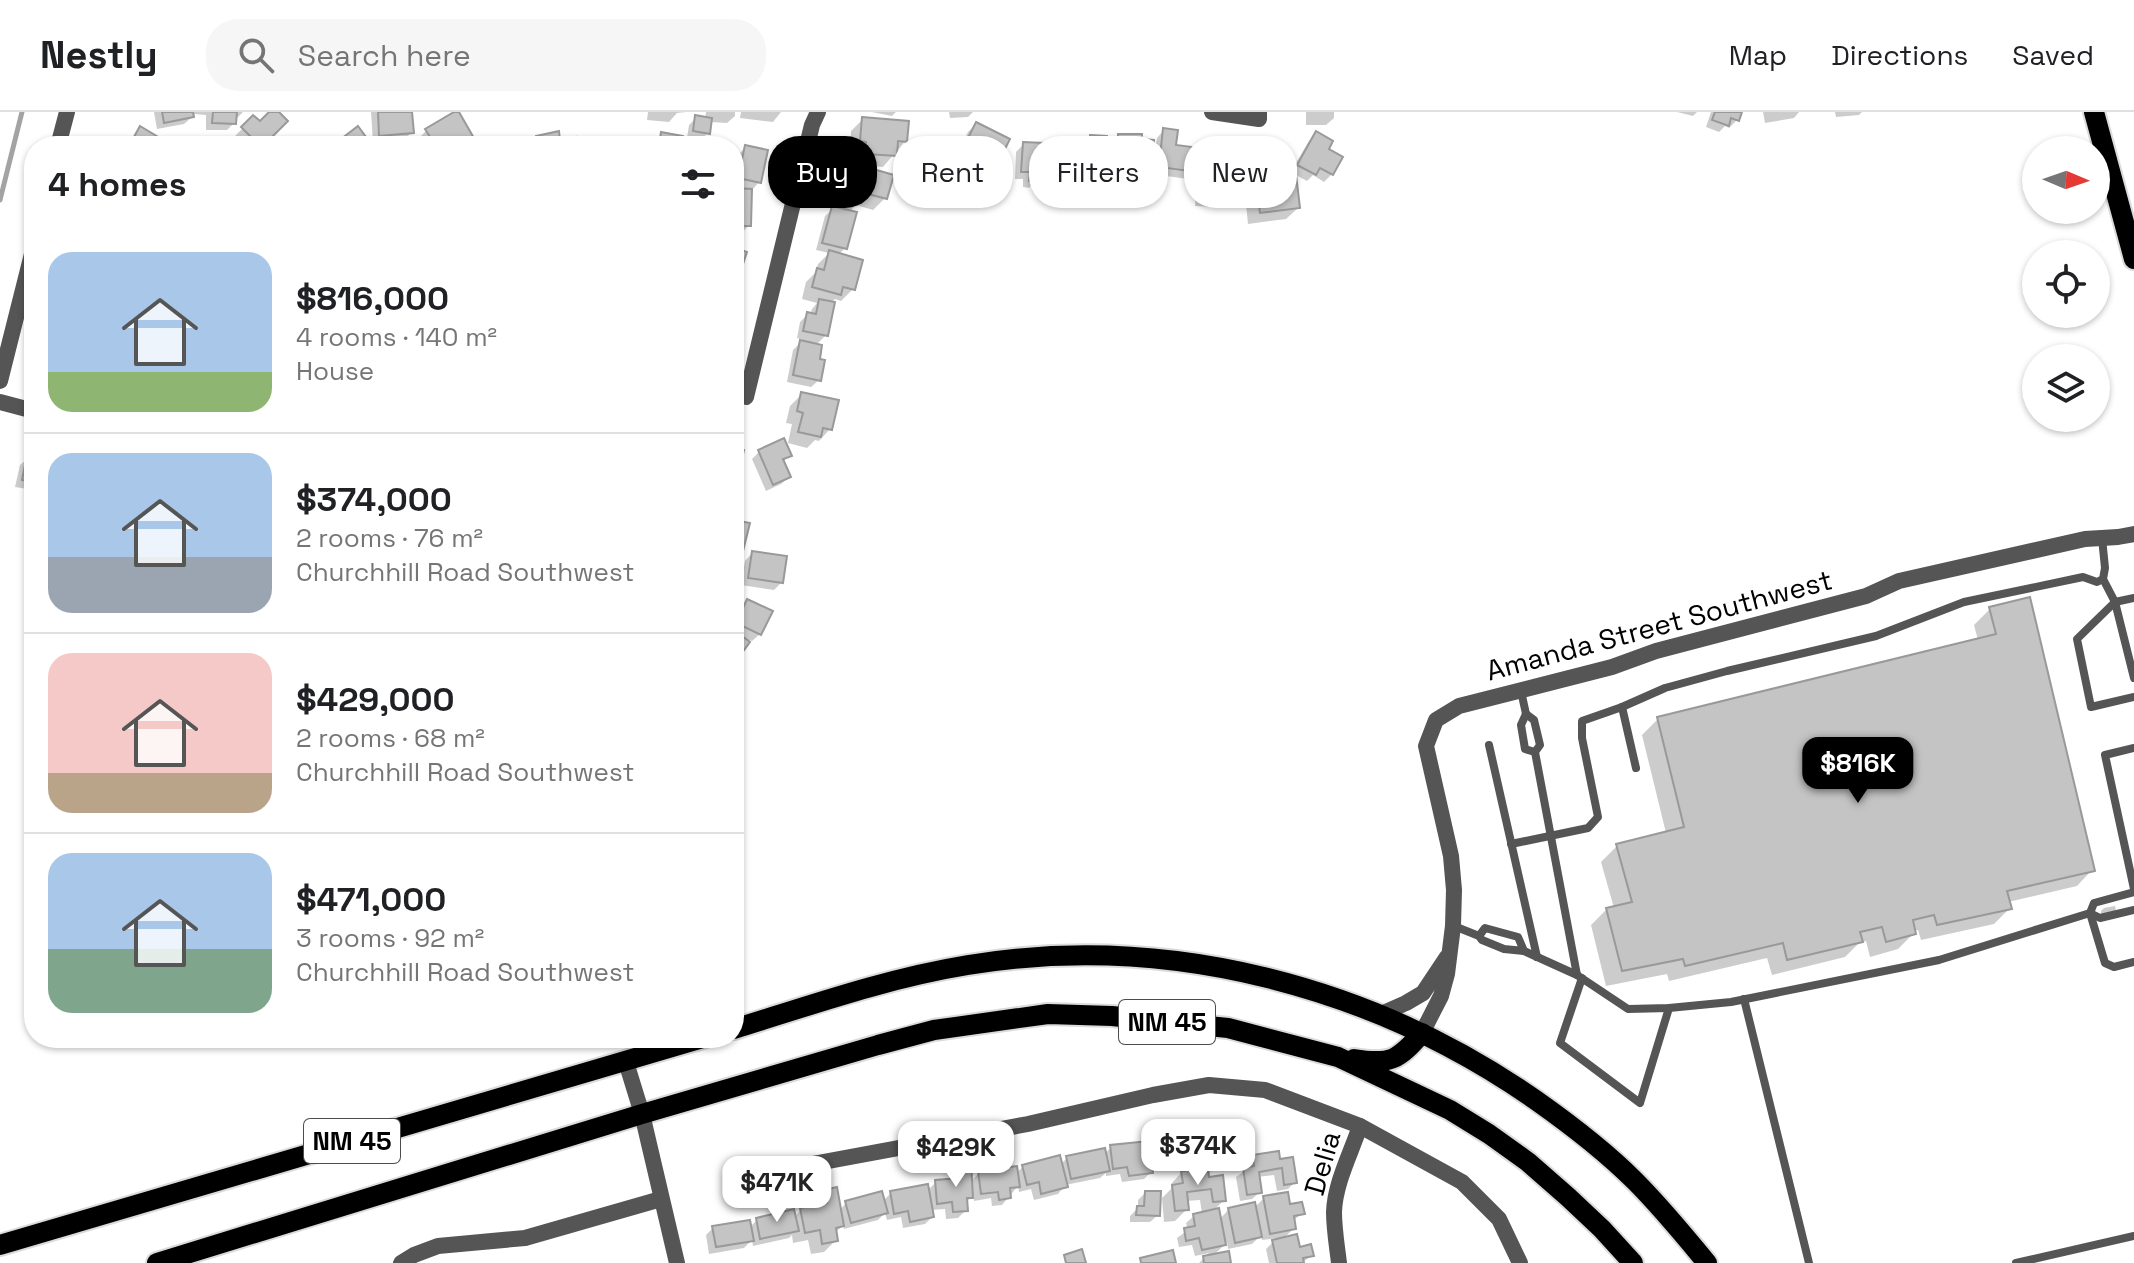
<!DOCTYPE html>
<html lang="en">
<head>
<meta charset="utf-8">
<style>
	:root { --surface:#fff; --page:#f6f6f6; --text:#202124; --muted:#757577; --line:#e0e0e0; --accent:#000 }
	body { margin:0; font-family:"Space Grotesk",sans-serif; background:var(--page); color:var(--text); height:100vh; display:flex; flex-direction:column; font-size:30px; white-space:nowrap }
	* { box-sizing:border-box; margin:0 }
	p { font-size:26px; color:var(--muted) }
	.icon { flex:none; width:44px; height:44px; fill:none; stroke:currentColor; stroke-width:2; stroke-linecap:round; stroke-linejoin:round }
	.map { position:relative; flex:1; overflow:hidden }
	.panel { position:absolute; left:24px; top:24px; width:720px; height:912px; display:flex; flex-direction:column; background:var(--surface); border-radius:32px; box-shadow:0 2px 6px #0004 }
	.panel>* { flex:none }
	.top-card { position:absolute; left:768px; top:24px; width:760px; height:72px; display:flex; gap:16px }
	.needle { width:52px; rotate:92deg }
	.tools { position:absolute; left:2022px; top:24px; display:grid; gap:16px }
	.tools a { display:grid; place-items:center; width:88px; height:88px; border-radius:50%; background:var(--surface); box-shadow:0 2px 6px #0004; font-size:40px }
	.price { position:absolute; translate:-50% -68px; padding:0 18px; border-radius:16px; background:#fff; color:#222; font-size:26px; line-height:52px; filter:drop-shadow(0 2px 4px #0008) }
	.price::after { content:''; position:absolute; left:50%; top:48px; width:24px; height:18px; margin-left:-12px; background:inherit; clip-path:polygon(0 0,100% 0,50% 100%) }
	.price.on { background:var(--accent); color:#fff }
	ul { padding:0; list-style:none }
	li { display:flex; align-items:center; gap:24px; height:200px; padding:0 24px }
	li+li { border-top:2px solid var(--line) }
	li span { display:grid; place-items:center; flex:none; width:224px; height:160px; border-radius:24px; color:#555 }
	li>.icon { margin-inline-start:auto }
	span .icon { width:96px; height:96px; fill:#fffc; stroke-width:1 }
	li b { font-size:34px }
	h2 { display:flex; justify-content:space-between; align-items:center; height:96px; padding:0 24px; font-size:34px }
	.tag { padding:0 28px; border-radius:32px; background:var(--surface); box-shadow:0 2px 6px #0004; font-size:28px; line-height:72px }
	.tag.on { background:var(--accent); color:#fff }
	header { display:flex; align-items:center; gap:48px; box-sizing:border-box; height:112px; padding:0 40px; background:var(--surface); border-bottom:2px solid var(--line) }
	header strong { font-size:38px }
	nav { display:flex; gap:44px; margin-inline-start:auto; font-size:28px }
	.search { width:560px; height:72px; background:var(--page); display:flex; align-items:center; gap:20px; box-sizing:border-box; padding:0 28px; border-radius:32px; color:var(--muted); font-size:30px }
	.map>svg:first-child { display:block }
	.shadow { fill:#0003 }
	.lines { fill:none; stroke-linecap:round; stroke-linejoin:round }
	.stream { stroke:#a3a3a3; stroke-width:5 }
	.building { fill:#c4c4c4; stroke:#999; stroke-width:2 }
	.primary-casing { stroke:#dbdbdb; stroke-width:24 }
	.service { stroke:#555; stroke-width:8 }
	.minor { stroke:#555; stroke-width:16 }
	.tertiary { stroke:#555; stroke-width:16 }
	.primary { stroke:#000; stroke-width:20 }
	.labels { text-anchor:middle; stroke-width:7; stroke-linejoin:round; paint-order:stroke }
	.shield { fill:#fff; stroke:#4c4c4c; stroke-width:2 }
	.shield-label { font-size:26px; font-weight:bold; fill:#000 }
	.street-label { font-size:28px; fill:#000; stroke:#fff }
</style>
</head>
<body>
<header>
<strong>Nestly</strong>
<div class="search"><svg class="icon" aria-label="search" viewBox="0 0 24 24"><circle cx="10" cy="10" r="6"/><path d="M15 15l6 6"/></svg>Search here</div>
<nav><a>Map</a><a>Directions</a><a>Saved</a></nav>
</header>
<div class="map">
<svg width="2134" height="1151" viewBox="0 0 2134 1151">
	<rect width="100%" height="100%" fill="#fff"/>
	<g class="shadow">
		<path d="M154 0H191L192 5 184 12 157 17Z"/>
		<path d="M194 0H243L237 6H235L234 11 227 18H206V3L194 2Z"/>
		<path d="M272 0H276L260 34H245L235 24 253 6 260 12Z"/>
		<path d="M371 0H398L411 21 404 28 373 30Z"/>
		<path d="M648 0H686L677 1 669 10 647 8Z"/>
		<path d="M706 0H735V4L727 11 710 10 708 21 700 28 687 26 689 13 696 6 705 7Z"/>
		<path d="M741 0H781L773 10 740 6Z"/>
		<path d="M872 0H896L892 4Z"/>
		<path d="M949 0H973L968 5 950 6Z"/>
		<path d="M1306 0H1334V6L1326 13H1306Z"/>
		<path d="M1677 0H1697L1693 4Z"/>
		<path d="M1711 0H1740L1737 8 1729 16 1725 14 1719 20 1706 15Z"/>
		<path d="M1763 0H1799L1794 6 1765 11Z"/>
		<path d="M1835 0H1862L1859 3 1836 5Z"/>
		<path d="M863 7 905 29 883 55 860 53 885 86 873 98 856 93 849 100 845 136 838 143 853 177 841 189 835 187 830 191 826 223 816 233 819 268 811 275 787 270 793 238 803 228 797 226 800 210 808 202 810 203 812 197 817 191 802 187 806 170 815 161 818 152 829 141 816 138 825 104 834 96 837 86 828 83 834 63 846 51 855 54 856 41 850 40 851 19Z"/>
		<path d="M976 12 999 46 991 53 960 37 968 20Z"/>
		<path d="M427 18 473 28 467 34H424L419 26Z"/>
		<path d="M1164 18 1195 59 1188 67 1152 62 1154 49 1144 59H1119V49H1111V31L1119 24 1154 43 1157 26Z"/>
		<path d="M662 22 679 34H654V30Z"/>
		<path d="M1316 22 1326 37 1332 62 1324 70 1313 63 1307 69 1294 62 1298 96 1286 107 1248 112 1244 72 1256 61 1293 56 1309 29Z"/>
		<path d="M537 25 559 31 575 34H529Z"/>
		<path d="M1091 25 1103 62 1095 69 1081 68 1082 54 1064 53 1066 38 1073 31 1084 32Z"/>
		<path d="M597 30 614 34H593Z"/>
		<path d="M1024 32 1042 41 1057 64 1049 72 1033 71 1029 76 1023 75V67H1015L1016 40Z"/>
		<path d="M746 35 759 70 752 78 749 113 742 121H734V78H745V76L734 74V62L738 43Z"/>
		<path d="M1206 52 1224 63 1236 80 1228 87H1223L1215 95 1195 94 1198 60Z"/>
		<path d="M802 282 830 317 819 329 815 328 807 336 788 331 792 312 786 311 790 294Z"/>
		<path d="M760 339 790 343 782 351 789 365 781 372 766 379 752 347Z"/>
		<path d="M34 341V378L15 375 20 353Z"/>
		<path d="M752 441 782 470 774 478 741 473 745 449Z"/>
		<path d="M747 489 760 522 752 529 749 528 734 548V509L740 497Z"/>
		<path d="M1990 497 2092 758 2077 774 2008 790 2010 796 1994 812 1921 828 1918 818 1914 819V821L1898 837 1870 845 1866 829 1859 831 1845 845 1772 863 1767 846 1669 869 1667 862 1606 874 1591 813 1607 797 1614 796 1601 750 1617 734 1666 721 1642 623 1658 607 1978 528 1974 513Z"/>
		<path d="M2115 794 2116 798 2113 801 2101 803V799L2104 796Z"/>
		<path d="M1111 1035 1151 1060 1144 1067 1122 1070 1120 1062 1106 1064V1061L1100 1066 1065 1073 1058 1082 1034 1088 1031 1077 1019 1080 1018 1074 1002 1093 992 1094 991 1086 974 1089V1083L965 1091 966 1098 958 1106 946 1107 945 1097 931 1098 932 1105 925 1112 903 1116 901 1105 887 1108 885 1101 878 1108 844 1117 843 1113 835 1121 836 1128 824 1140 811 1142 808 1128 793 1131 792 1123 789 1126 753 1134 752 1128 744 1136 709 1142 706 1123 713 1116 750 1115 757 1108 794 1105 801 1098 814 1095 813 1091 825 1080 839 1099 846 1091 883 1089 891 1081 927 1079 936 1070 953 1069 952 1060 960 1053 970 1070 979 1061H1016L1023 1055 1060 1053 1067 1046 1105 1042Z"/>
		<path d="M1253 1045 1279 1049 1295 1070 1288 1077 1277 1079 1274 1063 1257 1065 1260 1080 1252 1087 1240 1089 1236 1065 1247 1057 1246 1052Z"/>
		<path d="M1182 1060 1208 1067 1224 1088 1212 1100 1219 1108 1229 1097 1254 1096 1264 1086 1302 1101 1293 1109 1294 1116 1283 1127 1298 1137 1312 1143 1302 1151H1269L1266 1137 1277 1126 1262 1128 1261 1123 1252 1132 1228 1137 1227 1130 1212 1145 1229 1151H1199L1209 1141 1195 1144 1192 1133 1179 1135 1177 1126 1188 1118 1186 1111 1194 1104 1202 1102 1200 1088 1186 1089 1187 1097 1175 1109 1164 1110 1162 1086 1171 1077V1072Z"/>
		<path d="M1145 1081 1158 1103 1150 1110H1130V1104L1138 1096V1088Z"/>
	</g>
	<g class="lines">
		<path class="stream" d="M0 88 22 0"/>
	</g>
	<g class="building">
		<path d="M162 0H193L194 5 164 11Z"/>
		<path d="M213 0H237L236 12 212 11Z"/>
		<path d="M269 0H279L288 9 263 34H260L241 15 253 3 260 9Z"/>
		<path d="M378 0H412L414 21 379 24Z"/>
		<path d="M454 0H459L475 28 465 34H436L425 17Z"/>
		<path d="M1715 0H1742L1739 9 1731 6 1729 14 1712 8Z"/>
		<path d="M695 3 712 6 710 22 693 19Z"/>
		<path d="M862 5 909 9 907 30 898 29 897 44 866 42V30L860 29Z"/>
		<path d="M976 10 1010 27 1000 47 966 30Z"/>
		<path d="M140 14 160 26 155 34H129Z"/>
		<path d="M358 14 371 32 369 34H332Z"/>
		<path d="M1163 16 1178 18 1176 33 1200 36 1197 60 1159 55Z"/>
		<path d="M559 19 560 28 576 25 577 34H538L536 24Z"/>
		<path d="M1316 19 1333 29 1329 37 1343 45 1333 63 1320 56 1316 63 1297 53Z"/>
		<path d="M661 20 683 24 681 34H659Z"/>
		<path d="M1118 22H1142V27L1154 28 1153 52H1125L1126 43H1118Z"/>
		<path d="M1090 23 1107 24 1104 63 1088 61 1089 47 1071 46 1072 29 1089 30Z"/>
		<path d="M1023 30 1045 31V39L1060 40 1059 65 1038 64V69H1029L1030 60H1021Z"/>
		<path d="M745 33 768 38 761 71 738 66Z"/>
		<path d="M845 49 894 63 887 87 864 81 861 91 844 86 847 74 839 72Z"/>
		<path d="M1205 50 1227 52 1226 61 1239 62 1238 81 1225 79 1224 89 1202 87Z"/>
		<path d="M1295 54 1300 96 1260 101 1255 59Z"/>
		<path d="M734 76 752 77 751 114H734Z"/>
		<path d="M832 94 857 100 847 137 822 131Z"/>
		<path d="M734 122 743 125 739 137 747 140 740 161 734 159Z"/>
		<path d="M829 138 863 148 855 178 843 175 841 183 812 175 817 156 824 158Z"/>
		<path d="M819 187 835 190 828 224 803 219 807 200 816 202Z"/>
		<path d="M800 228 822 233 820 247 825 248 821 269 793 263Z"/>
		<path d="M801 280 839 288 832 318 823 316 821 325 798 320 803 301 797 299Z"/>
		<path d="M784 326 792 344 783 347 791 365 773 373 758 338Z"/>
		<path d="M734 336 744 338 738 363 734 362Z"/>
		<path d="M27 343 34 344V370L22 368Z"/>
		<path d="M734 408 750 411 743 439 734 437Z"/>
		<path d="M752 439 787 444 783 471 748 466Z"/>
		<path d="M2030 485 2095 759 2007 779 2012 797 1937 813 1934 803 1913 808 1916 822 1886 830 1882 815 1860 820 1863 830 1787 848 1783 831 1685 854 1683 847 1622 859 1606 796 1632 790 1616 732 1684 715 1657 605 1996 522 1989 495Z"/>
		<path d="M747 487 773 499 761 523 736 511Z"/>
		<path d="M734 518 750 530 734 552Z"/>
		<path d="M1149 1029 1153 1061 1129 1064 1127 1055 1113 1057 1110 1033Z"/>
		<path d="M1105 1036 1110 1059 1071 1067 1066 1044Z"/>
		<path d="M1279 1039 1280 1047 1293 1045 1297 1071 1284 1073 1282 1056 1259 1060 1262 1081 1247 1083 1243 1056 1254 1054 1252 1043Z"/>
		<path d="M1060 1043 1068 1075 1041 1082 1039 1070 1027 1073 1022 1053Z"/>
		<path d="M971 1050 973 1086H967L968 1099 953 1100 952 1090 937 1092 935 1068 960 1066 959 1051Z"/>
		<path d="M1017 1054 1020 1075 1010 1076 1011 1086 999 1088 998 1080 981 1082 978 1059Z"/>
		<path d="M1208 1056 1209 1065 1223 1063 1226 1089 1213 1090 1211 1077 1187 1080 1189 1098 1175 1099 1172 1073 1183 1071 1181 1059Z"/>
		<path d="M928 1072 934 1105 910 1110 908 1099 894 1102 890 1079Z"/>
		<path d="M837 1075 844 1114 836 1116 838 1129 822 1132 820 1118 805 1121 800 1096 827 1091 824 1078Z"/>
		<path d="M882 1079 888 1101 851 1111 845 1089Z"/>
		<path d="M1145 1079H1161L1160 1104 1136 1103 1137 1094H1144Z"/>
		<path d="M1288 1080 1290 1092 1302 1090 1305 1102 1294 1104 1296 1117 1270 1122 1263 1084Z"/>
		<path d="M1255 1090 1262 1125 1235 1131 1228 1096Z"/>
		<path d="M1219 1096 1226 1133 1202 1138 1199 1126 1186 1129 1184 1116 1195 1114 1193 1102Z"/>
		<path d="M794 1097 799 1119 760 1127 756 1106Z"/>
		<path d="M750 1108 754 1129 716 1135 712 1114Z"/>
		<path d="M1297 1122 1300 1135 1311 1132 1314 1144 1303 1146 1304 1151H1277L1272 1128Z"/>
		<path d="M1082 1137 1086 1151H1066L1064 1143Z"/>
		<path d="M1173 1138 1176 1151H1141L1140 1146Z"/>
		<path d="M1229 1139 1231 1151H1204L1203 1144Z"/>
	</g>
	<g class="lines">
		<g class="primary-casing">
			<g id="primary">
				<path d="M2094 0 2134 147"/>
				<path d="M734 917C811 893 888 866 968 853 1167 820 1373 874 1537 989 1571 1013 1605 1039 1635 1069 1661 1095 1684 1123 1707 1151"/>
				<path d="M1354 947C1391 953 1398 948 1422 921"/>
				<path d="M0 1133 703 926"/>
				<path d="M157 1151 642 1002 878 933 934 918 1048 902 1112 904 1228 916 1338 945 1450 998 1489 1022 1528 1050 1568 1085 1602 1117 1633 1151"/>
			</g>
		</g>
		<g class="service">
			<path d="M2103 467 2115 490 2134 566"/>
			<path d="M2134 486 2115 490 2077 527 2091 595 2134 585"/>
			<path d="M1521 579 1526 602 1534 608 1540 633 1535 640 1577 863 1628 897 1669 896 1731 890 1939 848 2090 801 2100 806 2134 798"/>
			<path d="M1622 595 1636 656"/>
			<path d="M1526 602 1521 613 1525 637 1535 640"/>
			<path d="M1489 633 1537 845"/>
			<path d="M2134 636 2105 643 2134 777"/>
			<path d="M1511 732 1588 716 1598 705 1582 626V609L1622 595 1665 576 1727 559 1876 524 1964 490 2083 465 2097 470 2103 467 2105 456 2102 426"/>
			<path d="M2134 780 2094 791 2090 801 2105 851 2114 855 2134 850"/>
			<path d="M1454 814 1479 824 1482 828 1504 837 1524 839 1518 825 1485 816 1479 824"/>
			<path d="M1524 839 1577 863"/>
			<path d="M1582 866 1560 931 1640 991 1669 896"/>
			<path d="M1744 887 1809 1151"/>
			<path d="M2016 1151 2134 1124"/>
		</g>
		<g class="minor">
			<path d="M1212 0 1259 7V0"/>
			<path d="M734 281 746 285 812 13 818 0"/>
			<path d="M0 290 34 299"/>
			<path d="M1381 902 1406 891 1423 881 1447 845"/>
			<path d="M1422 921 1441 884 1447 862 1453 814 1454 778 1451 744 1426 634 1436 608 1459 594 1612 555 1656 539 1866 484 1899 469 2085 427 2118 425 2134 422"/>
			<path d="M401 1151 414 1143 438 1134 525 1126 661 1087"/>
			<path d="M1339 1151C1337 1134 1334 1117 1334 1100 1335 1071 1351 1041 1360 1014"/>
		</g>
		<g class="tertiary">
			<path d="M58 34 67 0"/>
			<path d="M0 269 34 134"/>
			<path d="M626 950 642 1002 677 1151"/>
			<path d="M742 1053 780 1058 1028 1012 1153 983 1209 973 1265 978 1360 1014 1462 1070 1499 1107 1520 1151"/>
		</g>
		<use href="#primary" class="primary"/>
	</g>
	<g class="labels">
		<g class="shield">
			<rect x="1119" y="888" width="96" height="44" rx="6"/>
			<rect x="304" y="1007" width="96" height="44" rx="6"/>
		</g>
		<g class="shield-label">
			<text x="1167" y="919">NM 45</text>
			<text x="352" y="1038">NM 45</text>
		</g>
		<g class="street-label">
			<text transform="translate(1659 513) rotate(-15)" y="10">Amanda Street Southwest</text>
			<text transform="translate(1322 1051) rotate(-74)" y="10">Delia</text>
		</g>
	</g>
</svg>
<div class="tools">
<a><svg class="needle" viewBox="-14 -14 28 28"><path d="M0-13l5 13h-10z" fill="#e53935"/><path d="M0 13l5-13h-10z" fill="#757577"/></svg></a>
<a><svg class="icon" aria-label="locate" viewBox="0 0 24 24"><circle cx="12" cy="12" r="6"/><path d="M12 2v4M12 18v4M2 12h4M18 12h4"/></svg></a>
<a><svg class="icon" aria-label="layers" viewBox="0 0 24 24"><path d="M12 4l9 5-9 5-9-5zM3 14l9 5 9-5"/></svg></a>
</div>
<b class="price on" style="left:1858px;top:693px">$816K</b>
<b class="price" style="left:1198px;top:1075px">$374K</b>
<b class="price" style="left:956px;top:1077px">$429K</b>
<b class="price" style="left:777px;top:1112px">$471K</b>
<div class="top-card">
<a class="tag on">Buy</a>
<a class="tag">Rent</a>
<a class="tag">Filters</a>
<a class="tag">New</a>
</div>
<section class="panel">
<h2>4 homes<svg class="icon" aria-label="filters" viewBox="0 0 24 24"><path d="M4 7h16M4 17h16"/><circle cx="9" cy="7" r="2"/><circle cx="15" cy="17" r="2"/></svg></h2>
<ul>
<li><span style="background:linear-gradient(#a9c7e8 75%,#8fb573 0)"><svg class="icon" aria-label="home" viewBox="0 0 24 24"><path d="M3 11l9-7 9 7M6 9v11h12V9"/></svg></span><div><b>$816,000</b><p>4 rooms · 140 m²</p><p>House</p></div></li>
<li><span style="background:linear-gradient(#a9c7e8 65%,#9aa5b1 0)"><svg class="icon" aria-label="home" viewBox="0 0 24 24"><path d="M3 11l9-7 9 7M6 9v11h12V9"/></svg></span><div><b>$374,000</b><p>2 rooms · 76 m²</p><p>Churchhill Road Southwest</p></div></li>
<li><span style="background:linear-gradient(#f6c9c9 75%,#b9a48a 0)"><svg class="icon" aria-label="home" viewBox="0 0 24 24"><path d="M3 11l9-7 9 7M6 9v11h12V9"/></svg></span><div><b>$429,000</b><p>2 rooms · 68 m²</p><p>Churchhill Road Southwest</p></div></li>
<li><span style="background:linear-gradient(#a9c7e8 60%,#7fa58c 0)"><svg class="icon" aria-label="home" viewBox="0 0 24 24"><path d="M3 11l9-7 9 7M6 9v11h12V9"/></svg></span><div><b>$471,000</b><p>3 rooms · 92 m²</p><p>Churchhill Road Southwest</p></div></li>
</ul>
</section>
</div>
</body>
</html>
